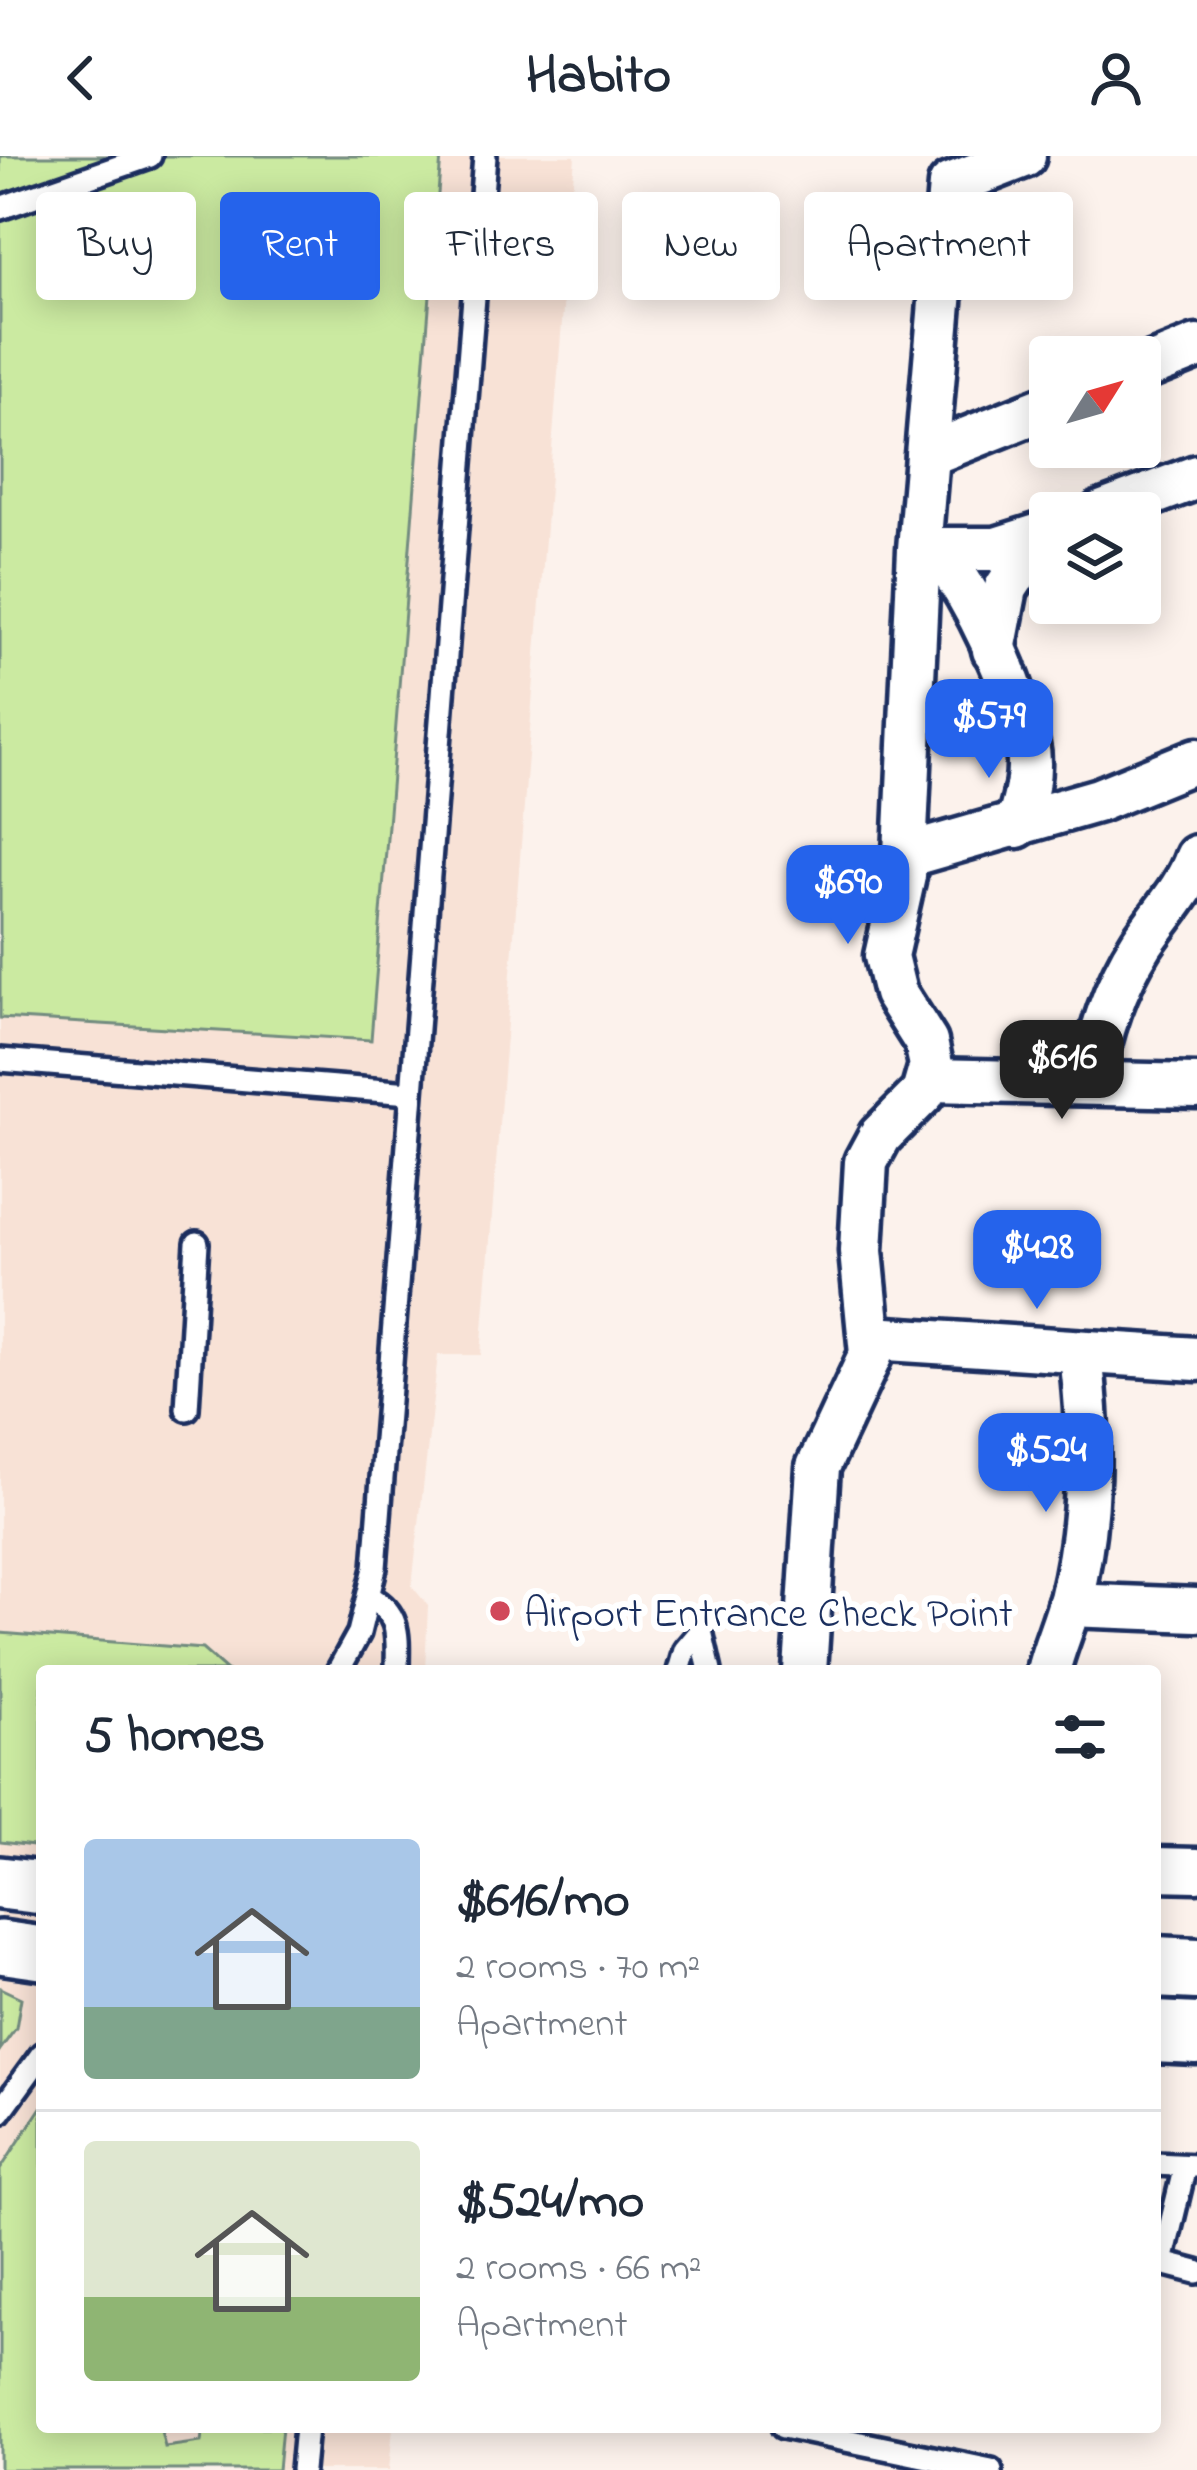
<!DOCTYPE html>
<html lang="en">
<head>
<meta charset="utf-8">
<style>
	:root { --surface:#fff; --page:#f6f6f7; --text:#1f2937; --muted:#747a83; --line:#e0e1e3; --accent:#2563eb }
	body { margin:0; font-family:"Indie Flower",sans-serif; background:var(--page); color:var(--text); height:100vh; display:flex; flex-direction:column; font-size:45px; white-space:nowrap }
	* { box-sizing:border-box; margin:0 }
	p { font-size:39px; color:var(--muted) }
	.icon { flex:none; width:66px; height:66px; fill:none; stroke:currentColor; stroke-width:2; stroke-linecap:round; stroke-linejoin:round }
	.map { position:relative; flex:1; overflow:hidden }
	.details { position:absolute; left:36px; top:1509px; width:1125px; height:768px; display:flex; flex-direction:column; background:var(--surface); border-radius:12px; box-shadow:0 6px 30px #0003 }
	.details>* { flex:none }
	.guide { position:absolute; left:36px; top:36px; width:1125px; height:108px; display:flex; gap:24px }
	.needle { width:78px; rotate:53deg }
	.tools { position:absolute; left:1029px; top:180px; display:grid; gap:24px }
	.tools a { display:grid; place-items:center; width:132px; height:132px; border-radius:12px; background:var(--surface); box-shadow:0 6px 30px #0003; font-size:60px }
	.price { position:absolute; translate:-50% -102px; padding:0 27px; border-radius:24px; background:var(--accent); color:#fff; font-size:39px; line-height:78px; filter:drop-shadow(0 3px 6px #0008) }
	.price::after { content:''; position:absolute; left:50%; top:72px; width:36px; height:27px; margin-left:-18px; background:inherit; clip-path:polygon(0 0,100% 0,50% 100%) }
	.price.active { background:#222; color:#fff }
	ul { padding:0; list-style:none }
	li { display:flex; align-items:center; gap:36px; height:300px; padding:0 48px }
	li+li { border-top:3px solid var(--line) }
	li span { display:grid; place-items:center; flex:none; width:336px; height:240px; border-radius:12px; color:#555 }
	li>.icon { margin-inline-start:auto }
	span .icon { width:144px; height:144px; fill:#fffc; stroke-width:1 }
	li b { font-size:51px }
	h2 { display:flex; justify-content:space-between; align-items:center; height:144px; padding:0 48px; font-size:51px }
	.pill { padding:0 42px; border-radius:12px; background:var(--surface); box-shadow:0 6px 30px #0003; font-size:42px; line-height:108px }
	.pill.active { background:var(--accent); color:#fff }
	header { display:flex; justify-content:space-between; align-items:center; height:156px; padding:0 48px; background:var(--surface); font-size:54px; font-weight:700 }
	.map>svg:first-child { display:block }
	.built { fill:#f8e2d6 }
	.green { fill:#cbeaa1; stroke:#738c80; stroke-width:3 }
	.lines { fill:none; stroke-linecap:round; stroke-linejoin:round }
	.service-casing { stroke:#1b2f5e; stroke-width:30 }
	.minor-casing { stroke:#1b2f5e; stroke-width:51 }
	.tertiary-casing { stroke:#1b2f5e; stroke-width:60 }
	.secondary-casing { stroke:#1b2f5e; stroke-width:69 }
	.service { stroke:#fff; stroke-width:21 }
	.minor { stroke:#fff; stroke-width:42 }
	.tertiary { stroke:#fff; stroke-width:51 }
	.secondary { stroke:#fff; stroke-width:60 }
	.poi-dot { fill:#d1495b; stroke:#fff; stroke-width:4.5 }
	.labels { text-anchor:middle; stroke-width:12; stroke-linejoin:round; paint-order:stroke }
	.poi-label { font-size:42px; fill:#1b2f5e; stroke:#fff; text-anchor:start }
</style>
</head>
<body>
<header><svg class="icon" aria-label="back" viewBox="0 0 24 24"><path d="M15 5l-7 7 7 7"/></svg>Habito<svg class="icon" aria-label="person" viewBox="0 0 24 24"><circle cx="12" cy="8" r="4"/><path d="M4 21q1-7 8-7t8 7"/></svg></header>
<div class="map">
<svg width="1197" height="2314" viewBox="0 0 1197 2314">
	<rect width="100%" height="100%" fill="#fcf2ec"/>
	<filter id="ink" filterUnits="userSpaceOnUse"><feTurbulence type="fractalNoise" baseFrequency=".00833" numOctaves="2"/><feDisplacementMap in="SourceGraphic" scale="24" xChannelSelector="R" yChannelSelector="G"/><feConvolveMatrix kernelMatrix="1 2 1 2 8 2 1 2 1" color-interpolation-filters="sRGB"/></filter>
	<g filter="url(#ink)">
		<path class="built" d="M0 0H575L481 1199H438L412 1430 428 1450 425 1515H42V2271H393L389 2314H0Z"/>
		<g class="green">
			<path d="M0 0H441L371 884 0 862Z"/>
			<path d="M0 1477 202 1493 227 1515H42V1691L0 1686Z"/>
			<path d="M0 1832 21 1842 16 1872 0 1894Z"/>
			<path d="M42 1950V2271H160L165 2291 201 2286 203 2271H282L278 2314H0V2014Z"/>
		</g>
		<g class="lines">
			<g class="service-casing">
				<g id="service">
					<path d="M0 52 150 0"/>
					<path d="M0 904 410 937"/>
					<path d="M187 1253 197 1087"/>
					<path d="M370 1441C402 1458 397 1483 397 1515"/>
					<path d="M338 1515 359 1477 375 1412 485 0"/>
					<path d="M679 1515 685 1494 701 1475 710 1515"/>
					<path d="M0 1956 42 1898"/>
					<path d="M1155 2008 1196 2010"/>
					<path d="M1155 2105 1197 2116"/>
					<path d="M1162 2106 1185 2010"/>
					<path d="M783 2271 991 2314"/>
					<path d="M302 2314 306 2271"/>
				</g>
			</g>
			<g class="minor-casing">
				<g id="minor">
					<path d="M1140 214 1197 191"/>
					<path d="M927 299 1050 250"/>
					<path d="M1101 357 1197 321"/>
					<path d="M920 393H996L1050 376"/>
					<path d="M938 394C979 449 1012 521 1027 588 1033 615 1025 644 1017 670"/>
					<path d="M994 494 1006 432 1041 379"/>
					<path d="M905 700 1099 644 1197 604"/>
					<path d="M929 924 1197 930"/>
					<path d="M1090 927C1100 877 1114 831 1142 787 1161 758 1185 735 1197 701"/>
					<path d="M872 1182 1197 1203"/>
					<path d="M1069 1449 1197 1454"/>
					<path d="M805 1515 818 1311 871 1198 861 1095 866 1006 880 980 923 937 931 909 926 886 895 837 886 800 904 720 919 393 950 29 1024 0"/>
					<path d="M1048 1515C1054 1490 1065 1467 1071 1443 1091 1362 1091 1282 1081 1199"/>
					<path d="M1155 1713 1197 1714"/>
				</g>
			</g>
			<g class="tertiary-casing">
				<g id="tertiary">
					<path d="M0 1727 42 1732"/>
					<path d="M0 1791 42 1797"/>
				</g>
			</g>
			<g class="secondary-casing">
				<g id="secondary">
					<path d="M1155 1811 1197 1813"/>
					<path d="M1155 1876 1197 1878"/>
				</g>
			</g>
			<use href="#service" class="service"/>
			<use href="#minor" class="minor"/>
			<use href="#tertiary" class="tertiary"/>
			<use href="#secondary" class="secondary"/>
		</g>
	</g>
	<circle class="poi-dot" cx="500" cy="1455" r="12"/>
	<g class="labels">
		<g class="poi-label">
			<text x="524" y="1470">Airport Entrance Check Point</text>
		</g>
	</g>
</svg>
<div class="tools">
<a><svg class="needle" viewBox="-14 -14 28 28"><path d="M0-13l5 13h-10z" fill="#e53935"/><path d="M0 13l5-13h-10z" fill="#747a83"/></svg></a>
<a><svg class="icon" aria-label="layers" viewBox="0 0 24 24"><path d="M12 4l9 5-9 5-9-5zM3 14l9 5 9-5"/></svg></a>
</div>
<b class="price" style="left:989px;top:625px">$579</b>
<b class="price" style="left:848px;top:791px">$690</b>
<b class="price active" style="left:1062px;top:966px">$616</b>
<b class="price" style="left:1037px;top:1156px">$428</b>
<b class="price" style="left:1046px;top:1359px">$524</b>
<div class="guide">
<a class="pill">Buy</a>
<a class="pill active">Rent</a>
<a class="pill">Filters</a>
<a class="pill">New</a>
<a class="pill">Apartment</a>
</div>
<section class="details">
<h2>5 homes<svg class="icon" aria-label="filters" viewBox="0 0 24 24"><path d="M4 7h16M4 17h16"/><circle cx="9" cy="7" r="2"/><circle cx="15" cy="17" r="2"/></svg></h2>
<ul>
<li><span style="background:linear-gradient(#a9c7e8 70%,#7fa58c 0)"><svg class="icon" aria-label="home" viewBox="0 0 24 24"><path d="M3 11l9-7 9 7M6 9v11h12V9"/></svg></span><div><b>$616/mo</b><p>2 rooms · 70 m²</p><p>Apartment</p></div></li>
<li><span style="background:linear-gradient(#dfe7d0 65%,#8fb573 0)"><svg class="icon" aria-label="home" viewBox="0 0 24 24"><path d="M3 11l9-7 9 7M6 9v11h12V9"/></svg></span><div><b>$524/mo</b><p>2 rooms · 66 m²</p><p>Apartment</p></div></li>
</ul>
</section>
</div>
</body>
</html>
